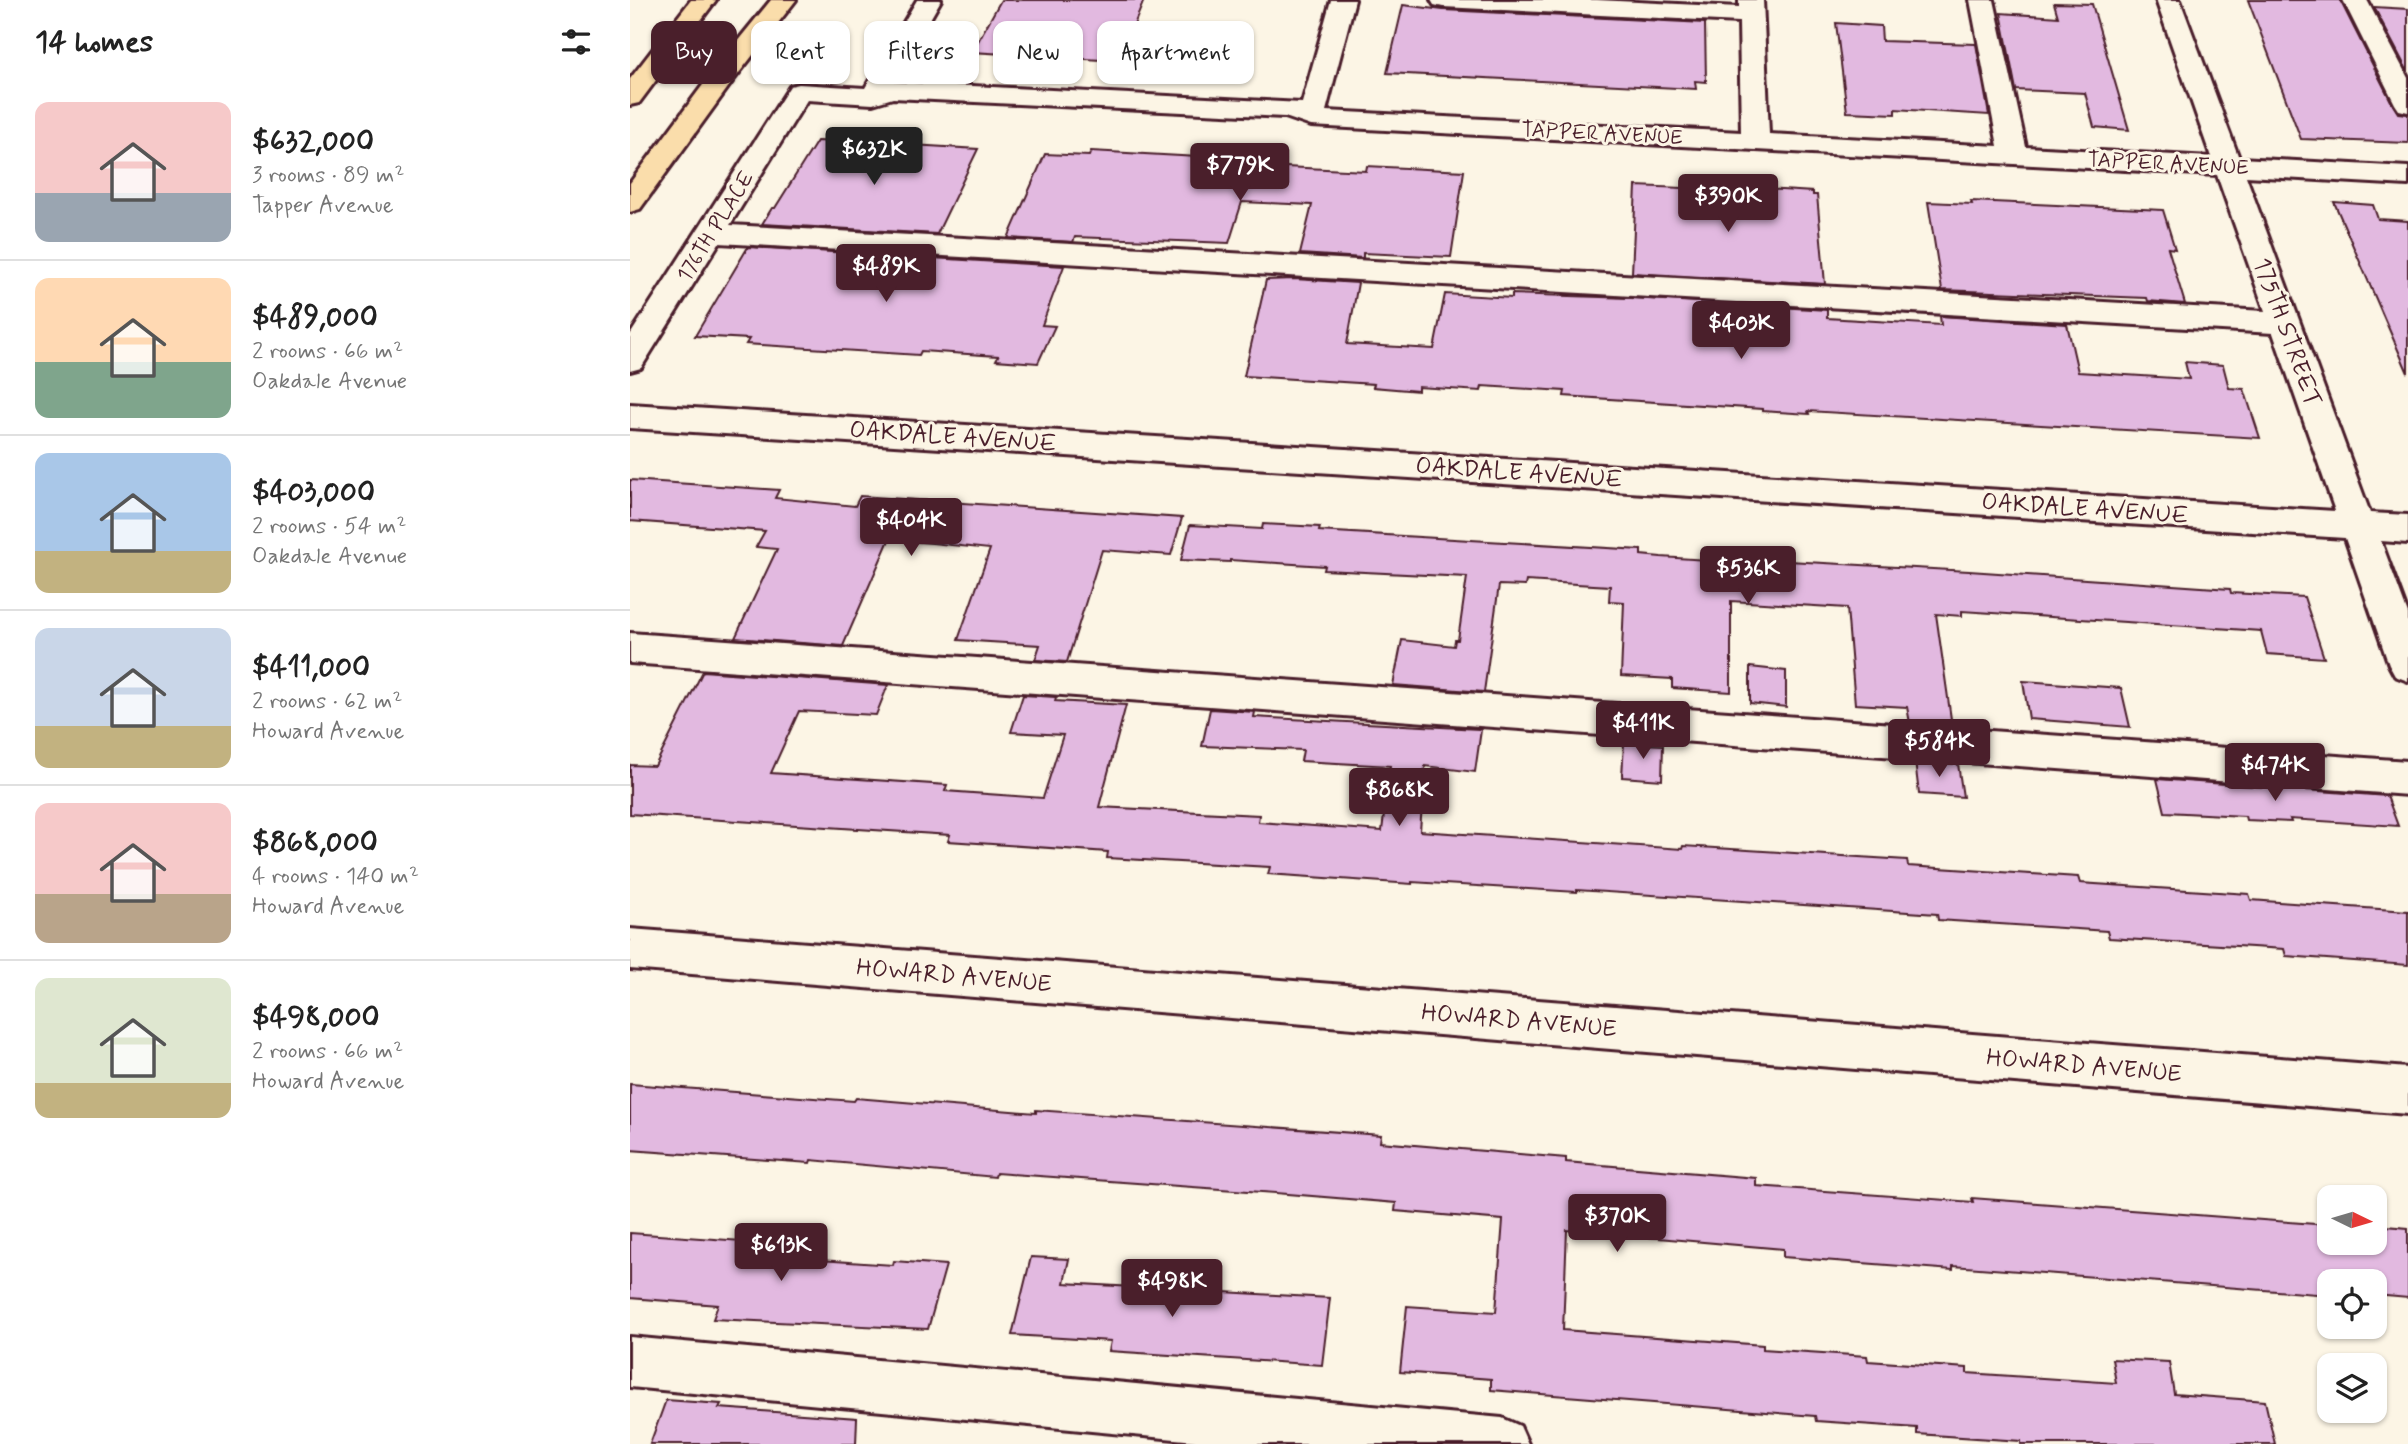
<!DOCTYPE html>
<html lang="en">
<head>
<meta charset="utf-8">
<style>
	:root { --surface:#fff; --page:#f2f2f2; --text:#222; --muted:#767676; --line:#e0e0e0; --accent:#4a1f2b }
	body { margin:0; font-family:Mynerve,sans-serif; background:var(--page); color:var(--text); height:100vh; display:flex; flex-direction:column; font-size:26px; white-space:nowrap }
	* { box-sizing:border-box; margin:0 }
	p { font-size:23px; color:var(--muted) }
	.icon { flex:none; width:38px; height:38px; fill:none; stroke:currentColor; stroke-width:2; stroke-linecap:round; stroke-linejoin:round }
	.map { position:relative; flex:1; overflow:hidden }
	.panel { display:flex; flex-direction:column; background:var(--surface); width:630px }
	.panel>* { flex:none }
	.guide { position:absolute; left:21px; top:21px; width:665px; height:63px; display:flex; gap:14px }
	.needle { width:46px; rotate:95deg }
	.fabs { position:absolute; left:1687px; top:1185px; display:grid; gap:14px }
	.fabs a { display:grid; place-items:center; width:70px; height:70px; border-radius:14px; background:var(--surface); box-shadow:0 2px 5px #0004; font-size:35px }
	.price { position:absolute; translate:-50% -60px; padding:0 16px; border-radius:7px; background:var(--accent); color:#fff; font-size:23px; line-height:46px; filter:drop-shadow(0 2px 4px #0008) }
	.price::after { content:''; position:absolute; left:50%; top:42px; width:21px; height:16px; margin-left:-10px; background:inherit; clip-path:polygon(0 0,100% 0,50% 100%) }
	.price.active { background:#222; color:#fff }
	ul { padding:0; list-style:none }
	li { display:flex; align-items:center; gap:21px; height:175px; padding:0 35px }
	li+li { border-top:2px solid var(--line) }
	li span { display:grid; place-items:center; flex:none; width:196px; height:140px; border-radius:14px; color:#555 }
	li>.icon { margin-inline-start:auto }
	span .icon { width:84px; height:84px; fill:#fffc; stroke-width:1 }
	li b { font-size:30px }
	h2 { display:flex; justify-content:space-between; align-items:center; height:84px; padding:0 35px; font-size:30px }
	.pill { padding:0 24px; border-radius:14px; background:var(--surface); box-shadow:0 2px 5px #0004; font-size:24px; line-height:63px }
	.pill.active { background:var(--accent); color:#fff }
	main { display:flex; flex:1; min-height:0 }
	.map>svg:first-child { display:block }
	.building { fill:#e2b9e0; stroke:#4a1f2b; stroke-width:2 }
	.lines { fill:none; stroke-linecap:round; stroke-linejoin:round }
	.minor-casing { stroke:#4a1f2b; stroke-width:6 }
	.highway-casing { stroke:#4a1f2b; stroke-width:6 }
	.minor { fill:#fcf5e5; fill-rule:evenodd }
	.highway { fill:#faddab; fill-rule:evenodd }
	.labels { text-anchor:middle; stroke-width:6; stroke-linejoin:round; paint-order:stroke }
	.far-street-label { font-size:21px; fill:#4a1f2b; stroke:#fcf5e5 }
	.street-label { font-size:24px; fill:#4a1f2b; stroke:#fcf5e5 }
</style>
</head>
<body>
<main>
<section class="panel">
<h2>14 homes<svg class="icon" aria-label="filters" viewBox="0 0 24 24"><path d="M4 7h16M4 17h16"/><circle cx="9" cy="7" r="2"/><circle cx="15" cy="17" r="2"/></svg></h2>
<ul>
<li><span style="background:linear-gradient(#f6c9c9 65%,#9aa5b1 0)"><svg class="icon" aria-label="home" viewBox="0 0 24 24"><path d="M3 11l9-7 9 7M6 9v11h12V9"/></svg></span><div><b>$632,000</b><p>3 rooms · 89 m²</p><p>Tapper Avenue</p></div></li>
<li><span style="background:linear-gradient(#ffd9b3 60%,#7fa58c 0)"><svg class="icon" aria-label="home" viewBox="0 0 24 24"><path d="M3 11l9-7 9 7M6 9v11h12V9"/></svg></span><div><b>$489,000</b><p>2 rooms · 66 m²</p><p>Oakdale Avenue</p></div></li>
<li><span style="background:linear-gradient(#a9c7e8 70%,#c2b280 0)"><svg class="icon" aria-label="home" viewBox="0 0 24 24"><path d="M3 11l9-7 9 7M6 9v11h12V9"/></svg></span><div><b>$403,000</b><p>2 rooms · 54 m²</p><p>Oakdale Avenue</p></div></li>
<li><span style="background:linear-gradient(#c9d6e8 70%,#c2b280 0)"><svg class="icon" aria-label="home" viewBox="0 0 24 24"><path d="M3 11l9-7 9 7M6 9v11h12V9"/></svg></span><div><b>$411,000</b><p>2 rooms · 62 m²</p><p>Howard Avenue</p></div></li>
<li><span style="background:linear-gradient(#f6c9c9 65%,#b9a48a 0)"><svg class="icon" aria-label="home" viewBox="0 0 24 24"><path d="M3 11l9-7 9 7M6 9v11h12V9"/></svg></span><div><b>$868,000</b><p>4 rooms · 140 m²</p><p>Howard Avenue</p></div></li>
<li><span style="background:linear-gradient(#dfe7d0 75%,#c2b280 0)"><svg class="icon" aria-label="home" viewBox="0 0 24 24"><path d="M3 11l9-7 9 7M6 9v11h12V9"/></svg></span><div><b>$498,000</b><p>2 rooms · 66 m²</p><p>Howard Avenue</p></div></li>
</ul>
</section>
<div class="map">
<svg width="1778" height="1444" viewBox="0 0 1778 1444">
	<rect width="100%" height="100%" fill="#fcf5e5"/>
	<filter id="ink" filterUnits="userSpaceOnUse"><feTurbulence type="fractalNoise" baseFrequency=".0143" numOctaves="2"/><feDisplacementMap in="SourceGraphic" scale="14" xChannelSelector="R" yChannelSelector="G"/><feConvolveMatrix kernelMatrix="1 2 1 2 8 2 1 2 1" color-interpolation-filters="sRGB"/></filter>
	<g filter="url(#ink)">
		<g class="building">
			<path d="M371 0H514L502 30 581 33 569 66 342 52Z"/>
			<path d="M1618 0H1710L1763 105 1768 113 1778 114V143L1671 139Z"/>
			<path d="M1424 3 1462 4 1499 130 1464 127 1455 93 1386 90 1371 13 1428 17Z"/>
			<path d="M773 5 813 10 1075 23 1076 82 1065 81 1066 89 757 73Z"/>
			<path d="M1744 7 1778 9V72Z"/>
			<path d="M1206 23 1251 26 1252 41 1346 44 1359 115 1265 109V114L1217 112Z"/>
			<path d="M187 141 265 144 348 149 307 234 132 224 142 208H145Z"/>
			<path d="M461 151 586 158 585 162 655 167 736 171 737 166 834 171 821 257 733 253V258L670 254 682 205 612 202 599 243 445 237 443 242 378 238 415 154 459 156Z"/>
			<path d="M1053 184 1183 192V195H1187L1195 284 1002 273 1006 186 1053 188Z"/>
			<path d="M1341 201 1533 210 1545 249 1538 248 1555 304 1518 301 1517 298 1312 290 1298 202 1342 204Z"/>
			<path d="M1704 202 1743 205 1748 219 1778 221V373Z"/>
			<path d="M118 247 434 266 412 325 425 326 408 363 366 360 368 356 291 351 289 355 116 344 119 339 65 336Z"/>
			<path d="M664 279 728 283 717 344 804 349 815 294 882 298V294L1001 298 1197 310V318L1311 325 1310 316 1437 324 1448 372 1559 379 1555 362 1593 365 1599 388 1614 389 1630 438 1178 411 1179 414 1132 411V409L934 396 935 391 852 386 851 391 788 387V391L743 387 744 384 614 376 636 280Z"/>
			<path d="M0 480 149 490 145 498 225 506 230 496 552 518 541 555 472 550 437 662 405 660 410 645 328 640 360 549 302 543 259 540 213 646 105 638 147 549 126 547 135 531 0 521Z"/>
			<path d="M633 524 690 527 689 531 1011 550V555L1031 557 1124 563V559L1339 571 1600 589 1601 593 1674 597 1694 658 1637 654 1631 631 1332 611V616L1306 614 1322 726 1280 723 1277 707 1225 704 1217 608 1101 601V692L1042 688V679L991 676 994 602 979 601 980 586 896 581 895 586 869 585 854 692 763 685 772 640 824 646 825 640H828L837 577 694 570 695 566 600 560V562L551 560 560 525 632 529Z"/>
			<path d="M1120 667 1156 671V707L1120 703Z"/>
			<path d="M73 671 258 685 246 715 169 711 141 773 317 785 315 791 413 798 433 735 381 732 393 695 426 697 425 701 496 705 469 807 629 815 628 822 752 831 760 766 671 761 673 750 572 746 580 709 625 712 624 717 849 729 851 730 845 772 795 766 790 831 1052 849 1053 846 1277 860 1278 866 1448 877 1450 883 1619 894 1621 900 1778 911V965L1656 956 1654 949 1479 938 1477 931 1308 920 1307 914 947 890V892L782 882V884L638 874 640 867 477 858 478 852 318 841 320 835 0 814V765L25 766Z"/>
			<path d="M1393 681 1491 688 1500 727 1399 719Z"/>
			<path d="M994 743 1033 745 1032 780 992 777Z"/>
			<path d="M1285 761 1328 764 1333 797 1289 794Z"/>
			<path d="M1527 779 1757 796 1768 826 1660 819 1661 822 1616 820 1615 816 1535 812Z"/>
			<path d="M0 1084 224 1101 226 1098 406 1113V1110L751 1135 750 1142 936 1158V1162L1126 1178V1186L1343 1202 1342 1198 1699 1225V1242H1745V1225L1778 1228V1298L1745 1295V1281H1699V1295L1323 1266V1270L1153 1257V1249L937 1230 933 1330 1133 1345V1349L1237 1356 1238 1361 1337 1368V1373L1486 1383 1482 1359 1539 1362 1544 1394 1635 1401 1645 1444H1391V1441L1287 1434V1428L1186 1421 1185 1416 861 1390V1379L770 1372 777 1306 866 1312 873 1220 765 1211 766 1203 646 1193 366 1173 365 1177 181 1160 180 1163 0 1150Z"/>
			<path d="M0 1233 112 1241 114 1235 153 1238 146 1257 263 1265 264 1261 316 1265 298 1329 83 1319 88 1305 0 1298Z"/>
			<path d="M401 1257 439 1259 434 1283 700 1298 692 1365 479 1351 481 1341 382 1335Z"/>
			<path d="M36 1400 91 1404 89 1408 227 1418 226 1444H20Z"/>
		</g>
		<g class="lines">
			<g class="minor-casing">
				<g id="minor">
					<path d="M287 0H311L264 82 672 103 701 0H725L696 111 1111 132 1109 22 813 7 804 5 801 0H967L1109 7V0H1133L1139 134 1368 146 1340 0H1364L1396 147 1581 157 1526 0H1550L1609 158 1778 167V185L1616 176 1740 513 1778 515V543L1751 541 1778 614V681L1765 676 1759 665 1715 538 0 428V404L1705 511 1643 333 89 243 11 368 0 371V335L160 86 169 84 235 88ZM263 98 655 117 681 126 1587 175 1635 311 100 225 177 100 243 104Z"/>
					<path d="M1713 0H1737L1778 78V112L1769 110 1765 104Z"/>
					<path d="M0 633 1778 761V795L0 663Z"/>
					<path d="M0 929 1778 1068V1114L0 969Z"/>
					<path d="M0 1337 872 1418 890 1426 898 1444H597L0 1387Z"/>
				</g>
			</g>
			<g class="highway-casing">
				<g id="highway">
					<path d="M61 0H86L9 103 0 105V79Z"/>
					<path d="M141 0H166L102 82 10 209 0 212V183L84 70Z"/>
				</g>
			</g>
			<use href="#minor" class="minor"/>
			<use href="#highway" class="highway"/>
		</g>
	</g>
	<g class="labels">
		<g class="far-street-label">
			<text transform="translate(972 133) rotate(3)" y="7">TAPPER AVENUE</text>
			<text transform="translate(1538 163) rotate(3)" y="7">TAPPER AVENUE</text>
			<text transform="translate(85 226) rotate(-58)" y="7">176TH PLACE</text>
		</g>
		<g class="street-label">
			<text transform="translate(1658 332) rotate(70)" y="8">175TH STREET</text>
			<text transform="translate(323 436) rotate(4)" y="8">OAKDALE AVENUE</text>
			<text transform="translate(889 472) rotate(4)" y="8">OAKDALE AVENUE</text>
			<text transform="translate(1455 508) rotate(4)" y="8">OAKDALE AVENUE</text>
			<text transform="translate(324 975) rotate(5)" y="8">HOWARD AVENUE</text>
			<text transform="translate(889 1020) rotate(5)" y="8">HOWARD AVENUE</text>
			<text transform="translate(1454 1065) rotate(5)" y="8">HOWARD AVENUE</text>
		</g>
	</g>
</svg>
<div class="fabs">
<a><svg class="needle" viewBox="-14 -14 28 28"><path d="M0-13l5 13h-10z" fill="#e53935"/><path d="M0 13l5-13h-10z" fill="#767676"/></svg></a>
<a><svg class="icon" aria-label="locate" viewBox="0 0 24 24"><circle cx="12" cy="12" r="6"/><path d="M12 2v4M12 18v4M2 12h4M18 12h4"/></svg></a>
<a><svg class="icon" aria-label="layers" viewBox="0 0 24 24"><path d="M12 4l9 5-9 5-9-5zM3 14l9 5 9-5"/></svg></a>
</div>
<b class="price active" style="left:244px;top:187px">$632K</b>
<b class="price" style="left:610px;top:203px">$779K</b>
<b class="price" style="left:1098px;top:234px">$390K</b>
<b class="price" style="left:256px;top:304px">$489K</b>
<b class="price" style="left:1111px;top:361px">$403K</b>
<b class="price" style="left:281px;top:558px">$404K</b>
<b class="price" style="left:1118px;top:606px">$536K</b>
<b class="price" style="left:1013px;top:761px">$411K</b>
<b class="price" style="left:1309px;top:779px">$584K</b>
<b class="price" style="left:1645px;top:803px">$474K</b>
<b class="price" style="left:769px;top:828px">$868K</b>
<b class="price" style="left:987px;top:1254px">$370K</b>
<b class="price" style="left:151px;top:1283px">$613K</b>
<b class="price" style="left:542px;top:1319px">$498K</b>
<div class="guide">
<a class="pill active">Buy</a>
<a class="pill">Rent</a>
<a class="pill">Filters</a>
<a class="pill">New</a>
<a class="pill">Apartment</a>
</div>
</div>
</main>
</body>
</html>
